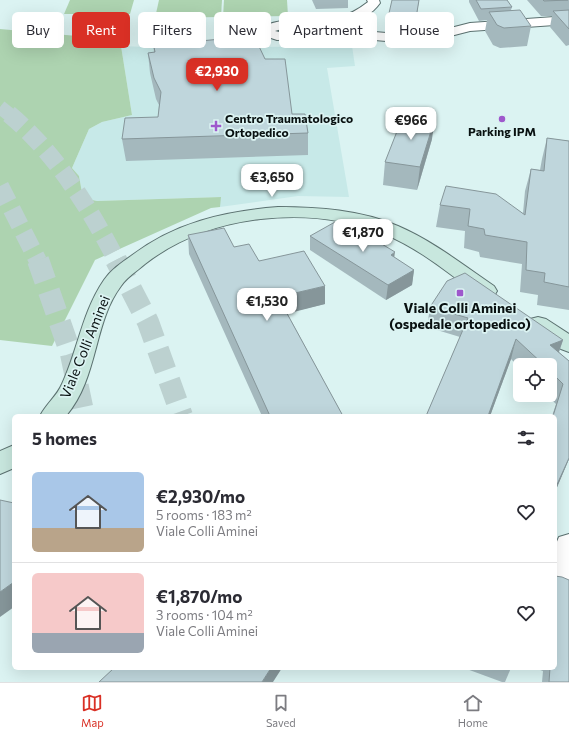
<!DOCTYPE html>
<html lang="en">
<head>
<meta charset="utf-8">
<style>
	:root { --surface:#fff; --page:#f2f2f3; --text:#2b2b33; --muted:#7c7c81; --line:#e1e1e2; --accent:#d93025 }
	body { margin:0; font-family:Commissioner,sans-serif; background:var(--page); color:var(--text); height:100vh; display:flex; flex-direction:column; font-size:15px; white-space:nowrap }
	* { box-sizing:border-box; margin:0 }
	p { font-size:13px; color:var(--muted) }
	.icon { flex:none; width:22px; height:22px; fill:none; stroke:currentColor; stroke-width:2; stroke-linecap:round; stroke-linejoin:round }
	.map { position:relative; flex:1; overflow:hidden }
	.sheet { position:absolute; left:12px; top:414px; width:545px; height:256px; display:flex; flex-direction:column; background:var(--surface); border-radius:6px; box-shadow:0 4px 16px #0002 }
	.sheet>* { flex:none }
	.hud { position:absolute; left:12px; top:12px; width:545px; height:36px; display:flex; gap:8px }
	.tools { position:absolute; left:513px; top:358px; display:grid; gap:8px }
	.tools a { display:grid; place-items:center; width:44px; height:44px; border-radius:6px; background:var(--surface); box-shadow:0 4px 16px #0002; font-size:20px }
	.price { position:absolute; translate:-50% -34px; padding:0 9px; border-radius:8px; background:#fff; color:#222; font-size:13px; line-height:26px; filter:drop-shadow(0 1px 2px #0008) }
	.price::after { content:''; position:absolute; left:50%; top:24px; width:12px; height:9px; margin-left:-6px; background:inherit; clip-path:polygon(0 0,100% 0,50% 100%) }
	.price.on { background:var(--accent); color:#fff }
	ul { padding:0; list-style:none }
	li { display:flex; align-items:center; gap:12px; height:100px; padding:0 20px }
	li+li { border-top:1px solid var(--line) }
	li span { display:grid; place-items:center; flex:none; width:112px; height:80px; border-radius:6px; color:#555 }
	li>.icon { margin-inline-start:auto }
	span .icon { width:48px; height:48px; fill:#fffc; stroke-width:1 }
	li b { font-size:17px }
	h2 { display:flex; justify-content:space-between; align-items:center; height:48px; padding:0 20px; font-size:17px }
	.chip { padding:0 14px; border-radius:6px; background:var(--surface); box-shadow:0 4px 16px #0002; font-size:14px; line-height:36px }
	.chip.on { background:var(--accent); color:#fff }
	.dock { display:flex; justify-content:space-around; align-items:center; height:56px; border-top:1px solid var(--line); background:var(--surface); font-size:11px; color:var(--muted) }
	.dock a { display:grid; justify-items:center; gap:2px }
	.dock .on { color:var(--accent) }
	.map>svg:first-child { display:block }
	.built { fill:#c7e9e8 }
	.green { fill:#add3b0 }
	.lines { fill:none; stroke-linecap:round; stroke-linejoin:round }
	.motorway-tunnel-far2 { stroke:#bcd1d0; stroke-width:14; stroke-dasharray:14 7; stroke-linecap:butt }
	.motorway-tunnel-far1 { stroke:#bcd1d0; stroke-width:18; stroke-dasharray:18 8; stroke-linecap:butt }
	.motorway-tunnel { stroke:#bcd1d0; stroke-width:22; stroke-dasharray:22 11; stroke-linecap:butt }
	.minor-casing { stroke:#5b7170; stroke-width:2 }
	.secondary-casing { stroke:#5b7170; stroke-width:2 }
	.minor { fill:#fff; fill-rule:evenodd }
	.secondary { fill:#c8e7de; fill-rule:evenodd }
	.wall { fill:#a4b8bd }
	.shaded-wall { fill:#86969a }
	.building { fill:#bfd6dc; stroke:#86969a }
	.poi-dot { fill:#9e58cc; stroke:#dbf3f2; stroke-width:1.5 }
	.labels { text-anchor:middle; stroke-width:3.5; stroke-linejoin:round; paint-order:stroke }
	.far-poi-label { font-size:12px; font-weight:bold; fill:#091111; stroke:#dbf3f2; text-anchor:start }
	.poi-label { font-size:14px; font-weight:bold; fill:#091111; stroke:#dbf3f2 }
	.street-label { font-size:14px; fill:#091111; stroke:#dbf3f2 }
</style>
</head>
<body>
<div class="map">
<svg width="569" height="682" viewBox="0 0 569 682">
	<rect width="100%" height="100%" fill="#dbf3f2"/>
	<path class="built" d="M121 46 172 48 352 46 355 66 327 68 349 197 298 196 220 207V197L97 201 83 198 79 176 72 168 89 129 102 122 132 115Z"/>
	<g class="green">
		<path d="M70 0H134L130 14H64Z"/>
		<path d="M159 0H222L221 17 155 18Z"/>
		<path d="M224 0H287L288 16 223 17Z"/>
		<path d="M0 29 77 36 121 46 132 115 102 122 89 129 72 168 79 176 83 198 97 201 221 197 220 207 211 208 95 260 52 346 0 340Z"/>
	</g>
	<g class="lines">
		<path class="motorway-tunnel-far2" d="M0 107 10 115"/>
		<g class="motorway-tunnel-far1">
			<path d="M9 114C56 153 90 209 117 261"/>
			<path d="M0 186 38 261"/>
		</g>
		<g class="motorway-tunnel">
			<path d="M38 260 71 354 84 416"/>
			<path d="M116 260 148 322 182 416"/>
		</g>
		<g class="minor-casing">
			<g id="minor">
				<path d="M367 0H379L380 3C364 26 328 28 303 29 294 29 284 28 275 31L279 32 351 30 410 35 431 33 470 23 569 16V24L470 31 431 41 410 43 351 38 277 40 265 36 260 30C270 16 320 21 338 17 349 15 359 9 368 2Z"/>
				<path d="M569 534V585L562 588 555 585V546L559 537Z"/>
			</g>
		</g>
		<g class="secondary-casing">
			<g id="secondary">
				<path d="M278 207C318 207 361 210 398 226 433 241 463 265 494 286L497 291 494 296 487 298 480 296C449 274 419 248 384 234 309 204 209 214 145 264 137 271 127 277 121 286 93 323 99 377 66 416H40C46 404 57 396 62 384 78 350 82 312 104 280 111 270 121 263 131 256 174 223 224 211 278 207Z"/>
				<path d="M538 317 546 319 569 334V352L561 349 530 329 527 324 530 319Z"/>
				<path d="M14 445V468L0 474V451Z"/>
			</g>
		</g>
		<use href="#minor" class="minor"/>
		<use href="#secondary" class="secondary"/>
	</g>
	<g class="wall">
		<path d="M312 0H348V8L316 9Z"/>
		<path d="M419 0 414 32 387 31V22Z"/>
		<path d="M469 0H507L512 7 511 10 531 26 527 46 500 48 493 45 485 31 487 20 479 21 469 2Z"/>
		<path d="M527 0H569V45L566 46 550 27 552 16H541Z"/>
		<path d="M153 42H190L292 114 308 133V155L126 161 122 139 158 117 159 105 156 99 150 73 148 53 154 52Z"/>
		<path d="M547 138 569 141V310L537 305 538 295 520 292 522 264 480 257 479 252 464 248 465 231 436 227 440 205 523 213 525 191 531 169 540 170 542 159Z"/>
		<path d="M432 139 417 190 383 185 385 162Z"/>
		<path d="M188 235 259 261 325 304 287 313 343 416H262L189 254Z"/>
		<path d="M310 236 394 258 414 270 412 285 386 300 310 250Z"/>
		<path d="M430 307 563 340 559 352 569 361V459L555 492V416H552L556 404 547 395H550V365H520V368L511 359 490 416H426L460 337 427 327Z"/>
		<path d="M464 668H511L505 682H502Z"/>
		<path d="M535 668H555L569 682H542L543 671Z"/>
	</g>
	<g class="shaded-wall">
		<path d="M435 118 432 139 417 190 420 167Z"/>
		<path d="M395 252 393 266 391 255Z"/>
		<path d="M414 270 412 285 386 300 388 285Z"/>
		<path d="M325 286V304L278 316V297Z"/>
		<path d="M516 339 511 359 490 416H488Z"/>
		<path d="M563 340 556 360 550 345Z"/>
		<path d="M569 458V459L555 492V489Z"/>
		<path d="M14 582V607L0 617V592Z"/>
		<path d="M271 668H282L273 682H262Z"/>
	</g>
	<g class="building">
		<path d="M392 0H419L415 24 387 22Z"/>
		<path d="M476 0H507L512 7 481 9Z"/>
		<path d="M543 0H568L544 1Z"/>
		<path d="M520 10 531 26 504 28 497 25 489 12Z"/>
		<path d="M569 10V29L553 11Z"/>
		<path d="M254 36 265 59H285L292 114H305L308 133 122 139 125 118 158 117 161 92 154 78 148 53 155 52 153 42 190 39 189 42Z"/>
		<path d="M403 116 435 118 420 167 385 162Z"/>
		<path d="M547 138 569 141V287L544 282 545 273 526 270 527 242 485 235 484 229 468 226 470 209 440 205 446 186 496 194 525 215 531 169 544 171Z"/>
		<path d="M335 222 358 235 362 232 395 252 391 255 414 270 388 285 310 236Z"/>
		<path d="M224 228 234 247 249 244 259 261 304 251 325 286 278 297 343 416H270L188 235Z"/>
		<path d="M465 273 563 340 550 345 569 361V458L555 489V416H553L563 384 550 371V365H544L516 339 488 416H426L468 318 430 307 447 281Z"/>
		<path d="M0 500 14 503V582L0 592Z"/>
		<path d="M555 576 562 577 569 580V682H549L550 668H555Z"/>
		<path d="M114 668H271L262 682H99Z"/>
	</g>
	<g class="poi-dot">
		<circle cx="502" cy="119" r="4"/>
		<path d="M214 120h4v4h4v4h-4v4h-4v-4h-4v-4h4z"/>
		<rect x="456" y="289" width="8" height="8" rx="2"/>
	</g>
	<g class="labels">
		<g class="far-poi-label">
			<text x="225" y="123">Centro Traumatologico<tspan x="225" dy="14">Ortopedico</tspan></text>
			<text x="502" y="136" text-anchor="middle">Parking IPM</text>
		</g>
		<g class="poi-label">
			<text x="460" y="313">Viale Colli Aminei<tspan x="460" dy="16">(ospedale ortopedico)</tspan></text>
		</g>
		<g class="street-label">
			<text transform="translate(85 347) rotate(-68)" y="5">Viale Colli Aminei</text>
		</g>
	</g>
</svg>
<div class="tools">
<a><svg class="icon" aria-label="locate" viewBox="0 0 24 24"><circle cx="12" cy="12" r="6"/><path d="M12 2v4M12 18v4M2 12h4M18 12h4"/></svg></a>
</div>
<b class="price on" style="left:217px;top:92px">€2,930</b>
<b class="price" style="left:411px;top:141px">€966</b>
<b class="price" style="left:272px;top:198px">€3,650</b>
<b class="price" style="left:363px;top:253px">€1,870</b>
<b class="price" style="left:267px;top:322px">€1,530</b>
<div class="hud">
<a class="chip">Buy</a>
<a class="chip on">Rent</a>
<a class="chip">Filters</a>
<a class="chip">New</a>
<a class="chip">Apartment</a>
<a class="chip">House</a>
</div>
<section class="sheet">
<h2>5 homes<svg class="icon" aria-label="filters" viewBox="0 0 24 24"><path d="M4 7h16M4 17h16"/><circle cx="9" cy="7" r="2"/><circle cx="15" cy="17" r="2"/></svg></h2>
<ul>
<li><span style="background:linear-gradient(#a9c7e8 70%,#b9a48a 0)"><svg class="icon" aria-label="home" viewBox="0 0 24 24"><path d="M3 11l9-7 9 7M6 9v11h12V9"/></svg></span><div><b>€2,930/mo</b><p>5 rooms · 183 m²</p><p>Viale Colli Aminei</p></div><svg class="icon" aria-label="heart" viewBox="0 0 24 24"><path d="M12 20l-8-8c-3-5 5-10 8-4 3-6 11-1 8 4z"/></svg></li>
<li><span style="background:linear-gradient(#f6c9c9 75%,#9aa5b1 0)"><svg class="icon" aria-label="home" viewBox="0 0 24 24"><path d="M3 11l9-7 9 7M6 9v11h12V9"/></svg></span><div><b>€1,870/mo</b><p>3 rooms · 104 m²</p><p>Viale Colli Aminei</p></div><svg class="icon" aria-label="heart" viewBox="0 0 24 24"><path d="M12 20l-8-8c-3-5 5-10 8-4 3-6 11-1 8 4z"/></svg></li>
</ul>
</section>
</div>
<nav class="dock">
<a class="on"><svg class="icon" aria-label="map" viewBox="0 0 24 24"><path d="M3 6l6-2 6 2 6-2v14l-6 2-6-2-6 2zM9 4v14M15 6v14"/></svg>Map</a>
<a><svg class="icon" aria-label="saved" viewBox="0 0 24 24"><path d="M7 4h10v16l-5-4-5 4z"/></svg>Saved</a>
<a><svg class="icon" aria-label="home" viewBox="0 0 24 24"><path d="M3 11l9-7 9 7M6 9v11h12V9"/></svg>Home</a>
</nav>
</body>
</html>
